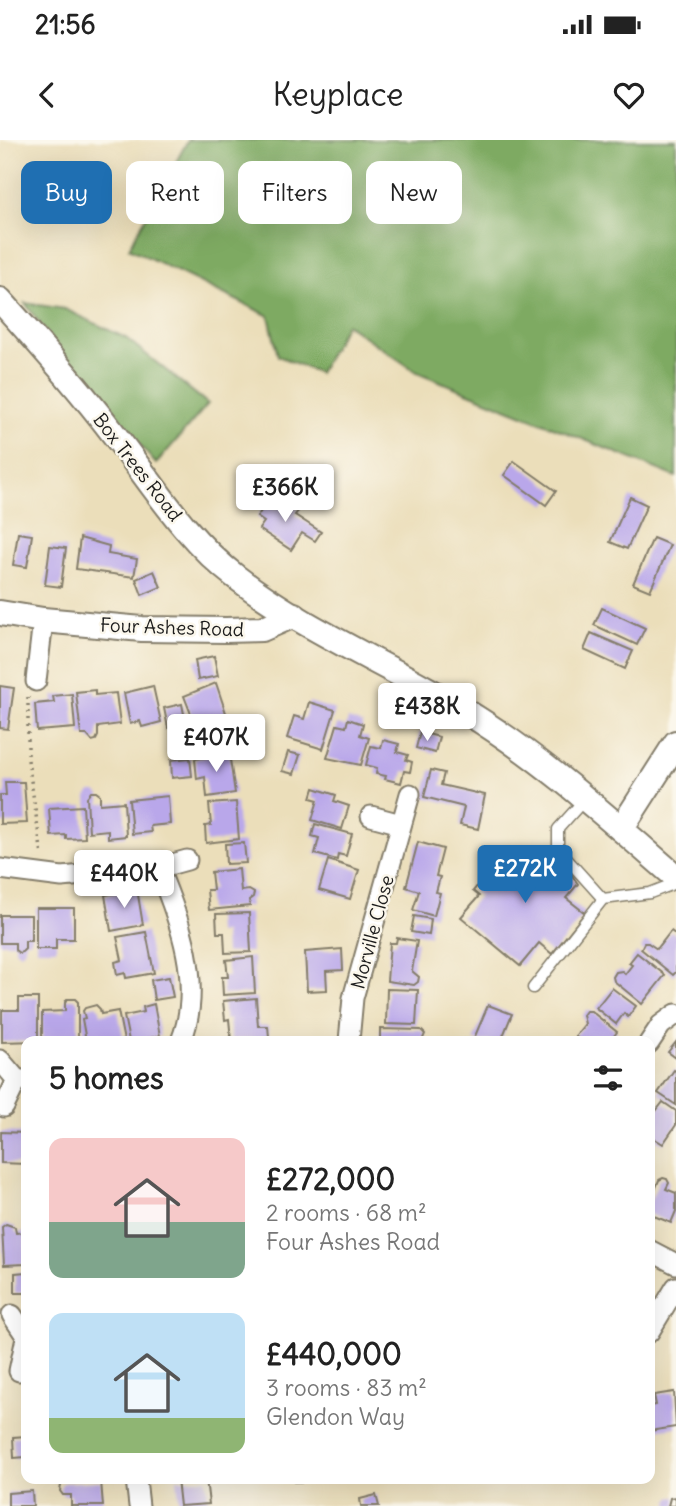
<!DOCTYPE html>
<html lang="en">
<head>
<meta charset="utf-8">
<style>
	:root { --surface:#fff; --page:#f2f2f2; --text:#222; --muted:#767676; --accent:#1f6fb2 }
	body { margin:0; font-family:Delius,sans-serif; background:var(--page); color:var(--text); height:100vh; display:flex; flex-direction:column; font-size:26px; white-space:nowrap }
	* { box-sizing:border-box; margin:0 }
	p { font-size:23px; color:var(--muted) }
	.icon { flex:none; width:38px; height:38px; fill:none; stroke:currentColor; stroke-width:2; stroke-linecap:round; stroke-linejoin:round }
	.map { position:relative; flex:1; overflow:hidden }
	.details { position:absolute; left:21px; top:896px; width:634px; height:448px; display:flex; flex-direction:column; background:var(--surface); border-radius:14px; box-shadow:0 7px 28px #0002 }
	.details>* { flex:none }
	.hud { position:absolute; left:21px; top:21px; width:635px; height:63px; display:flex; gap:14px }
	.price { position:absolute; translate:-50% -60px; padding:0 16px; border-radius:7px; background:#fff; color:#222; font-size:23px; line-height:46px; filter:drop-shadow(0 2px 4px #0008) }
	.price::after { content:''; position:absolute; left:50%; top:42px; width:21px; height:16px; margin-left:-10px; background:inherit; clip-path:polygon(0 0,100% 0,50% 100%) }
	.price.selected { background:var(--accent); color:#fff }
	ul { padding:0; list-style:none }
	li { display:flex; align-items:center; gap:21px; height:175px; padding:0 28px }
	li span { display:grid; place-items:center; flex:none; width:196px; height:140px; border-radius:14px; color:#555 }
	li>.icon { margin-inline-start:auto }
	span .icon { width:84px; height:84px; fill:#fffc; stroke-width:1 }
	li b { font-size:30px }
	h2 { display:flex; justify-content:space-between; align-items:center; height:84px; padding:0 28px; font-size:30px }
	.chip { padding:0 24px; border-radius:14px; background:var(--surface); box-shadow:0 7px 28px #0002; font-size:24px; line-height:63px }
	.chip.selected { background:var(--accent); color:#fff }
	.status { display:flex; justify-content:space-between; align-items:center; height:49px; padding:0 35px; background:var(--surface); direction:ltr }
	.status svg { height:19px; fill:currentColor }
	header { display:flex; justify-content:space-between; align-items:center; height:91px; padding:0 28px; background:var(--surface); font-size:32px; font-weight:600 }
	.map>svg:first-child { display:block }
	.forest { fill:#7eaa62; stroke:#4d633f; stroke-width:2 }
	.building { fill:#b9a7ea }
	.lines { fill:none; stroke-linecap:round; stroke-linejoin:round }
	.service-casing { stroke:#847d6b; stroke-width:13 }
	.minor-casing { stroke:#847d6b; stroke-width:23 }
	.tertiary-casing { stroke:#847d6b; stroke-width:28 }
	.path { stroke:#847d6b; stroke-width:3.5; stroke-dasharray:2 5; stroke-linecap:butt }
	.service { stroke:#fff; stroke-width:10 }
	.minor { stroke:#fff; stroke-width:19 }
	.tertiary { stroke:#fff; stroke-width:24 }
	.labels { text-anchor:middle; stroke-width:5; stroke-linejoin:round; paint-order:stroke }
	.street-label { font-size:19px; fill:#1c1c1c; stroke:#fbf7ec }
</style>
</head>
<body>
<div class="status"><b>21:56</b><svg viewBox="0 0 49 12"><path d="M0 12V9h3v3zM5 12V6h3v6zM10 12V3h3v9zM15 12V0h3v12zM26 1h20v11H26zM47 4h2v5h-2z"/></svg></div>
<header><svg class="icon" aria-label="back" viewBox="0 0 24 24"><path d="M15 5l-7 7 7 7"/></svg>Keyplace<svg class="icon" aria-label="heart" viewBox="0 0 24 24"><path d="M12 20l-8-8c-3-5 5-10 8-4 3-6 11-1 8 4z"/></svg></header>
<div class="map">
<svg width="676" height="1366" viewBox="0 0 676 1366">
	<rect width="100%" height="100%" fill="#fbf7ec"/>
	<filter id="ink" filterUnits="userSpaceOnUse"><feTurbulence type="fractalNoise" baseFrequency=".0143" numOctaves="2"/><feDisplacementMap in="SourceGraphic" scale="14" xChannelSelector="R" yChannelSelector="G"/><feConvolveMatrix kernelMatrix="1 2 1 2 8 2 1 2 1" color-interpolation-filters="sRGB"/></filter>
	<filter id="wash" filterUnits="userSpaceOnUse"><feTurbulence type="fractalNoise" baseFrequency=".00686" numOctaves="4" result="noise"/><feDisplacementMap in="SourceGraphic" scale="28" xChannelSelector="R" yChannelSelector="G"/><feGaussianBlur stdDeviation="1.57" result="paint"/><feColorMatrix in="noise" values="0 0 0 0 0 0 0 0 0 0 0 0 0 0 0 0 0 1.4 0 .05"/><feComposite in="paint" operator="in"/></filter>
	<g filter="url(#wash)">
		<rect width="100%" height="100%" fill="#ebdeba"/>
		<g class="forest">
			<path d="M188 0H676V337L417 232 346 184 319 233 278 216 269 176 129 108Z"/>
			<path d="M25 163 65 169 126 198 208 264 156 324 62 215Z"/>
		</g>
		<g id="blocks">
			<g class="building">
				<path d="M514 321 556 351 546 365 504 335Z"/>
				<path d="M630 357 647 365 627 409 610 402Z"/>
				<path d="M283 359 299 370 295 375 321 392 315 401 302 393 291 410 259 389 264 382 257 377 267 362 277 369Z"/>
				<path d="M18 393 32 395 27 427 13 425Z"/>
				<path d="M80 398 109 406 108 414 137 419 134 437 76 429Z"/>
				<path d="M653 398 670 405 650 451 633 444Z"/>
				<path d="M50 406 66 408 61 447 45 445Z"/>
				<path d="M154 431 161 447 142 455 136 439Z"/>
				<path d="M602 468 645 488 637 505 594 485Z"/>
				<path d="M591 493 633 511 625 529 584 510Z"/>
				<path d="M214 516 218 536 198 540 195 520Z"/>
				<path d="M216 543 228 579 207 587 205 579 195 584 184 556Z"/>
				<path d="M0 546 14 548 8 589 0 588Z"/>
				<path d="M153 546 161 582 142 587 140 581 130 584 124 553Z"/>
				<path d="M95 550V555L116 553 120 584 98 587V596L96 600 92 601 87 595H81L76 552Z"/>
				<path d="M72 554 75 588 37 591 35 564 54 562 53 556Z"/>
				<path d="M309 562 335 570 323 609 287 598 294 576 304 579Z"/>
				<path d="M182 564 186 584 168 588 164 568Z"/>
				<path d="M348 579 363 584 360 595 369 598 361 625 327 618 337 585 346 587Z"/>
				<path d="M420 592 439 597 435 613 416 608Z"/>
				<path d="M383 600 399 604 397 612 408 615 406 620 412 622 410 632 404 631 401 643 385 639 386 636 376 634 377 628 366 625 371 606 381 608Z"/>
				<path d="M288 612 300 615 294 634 282 631Z"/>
				<path d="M229 613 235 653 207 657 205 637 197 639 195 619Z"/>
				<path d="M190 618 192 636 172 638 171 620Z"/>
				<path d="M431 630 444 633 441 645 485 655 478 689 460 685 464 667 424 657Z"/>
				<path d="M5 642H24L27 683 0 684V655H6Z"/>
				<path d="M314 648 336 655 334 661 349 666 342 689 312 680 318 660 311 658Z"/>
				<path d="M91 652H96L100 655V664L124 662 126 696 108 698V690L89 692 87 657Z"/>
				<path d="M168 656 170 684 150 686 151 692 132 694 129 660Z"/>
				<path d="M236 662 239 699 206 703 205 686 211 685 209 664Z"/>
				<path d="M83 666 85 698 66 699V695L51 696 49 668Z"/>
				<path d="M315 684 352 694 346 716 338 714 337 720 315 714 319 698 312 696Z"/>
				<path d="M418 702 443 709 436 736 440 737 436 752 440 753 434 776 413 770 419 751 406 747Z"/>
				<path d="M244 703 246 723 226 724 225 704Z"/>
				<path d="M522 708 551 718 565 726 578 744 566 758 585 773 552 814 539 803 520 826 461 777 479 756 473 751 505 712 514 718Z"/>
				<path d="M328 720 359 730 350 759 319 750Z"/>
				<path d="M239 729 241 751 249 750 254 753 253 757 249 760 250 766 209 770 207 750H213L211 732Z"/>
				<path d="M137 749 143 785 111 791 105 755Z"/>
				<path d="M36 768H74V799H56V809H36Z"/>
				<path d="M249 773 251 812 225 813 224 793H217L216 774Z"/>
				<path d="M0 775H31V801H25V809L22 812 19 813 15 810V803H0Z"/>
				<path d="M414 776 431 779 429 795 411 792Z"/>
				<path d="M671 791 676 795V832L673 835 641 809 644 803H648L657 809Z"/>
				<path d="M146 792 154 833 126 838 125 833 117 835 115 822 122 820 117 797Z"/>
				<path d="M397 798 417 801 412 831 419 837 418 842 414 845 387 841 390 803H396Z"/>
				<path d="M342 809 343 830 326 831 327 850 307 851 305 812Z"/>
				<path d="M637 813 665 835 642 864 614 841 613 837 616 832 622 831 625 834 632 825 629 823Z"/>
				<path d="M253 817 255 853 223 855 222 837H228L226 820Z"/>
				<path d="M169 837 173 857 154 860 151 840Z"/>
				<path d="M612 848 636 866 628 877 624 873 616 884 596 868Z"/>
				<path d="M387 849 418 850 416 885 386 884Z"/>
				<path d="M19 858H38V901L2 902V870H19Z"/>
				<path d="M256 858 258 886H268L269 897 231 900 229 879 225 880 223 861Z"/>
				<path d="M67 859H75L78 862V901H42V872L65 871V862Z"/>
				<path d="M154 864 160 896 144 899 145 901H129L124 876 144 872 143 867Z"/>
				<path d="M96 865 100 869 101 874 118 871 124 901H86L82 879 85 878 83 871 85 868Z"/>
				<path d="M488 865 512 874 501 901H473Z"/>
				<path d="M586 871H591L617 892 610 901H581L575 896 585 884 583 875Z"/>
				<path d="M380 889 421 890 425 894 422 901H380Z"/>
				<path d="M676 902V918L668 912Z"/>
				<path d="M674 930 676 931V965L658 953Z"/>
				<path d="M663 962 676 971V985L663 1004 649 995V980Z"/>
				<path d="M1 992 26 993V1024L1 1023Z"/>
				<path d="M663 1038 667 1039 669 1043 666 1049 676 1053V1071L671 1083 649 1074V1064L659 1040Z"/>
				<path d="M6 1084 15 1087 16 1093 26 1092V1124L4 1125 2 1087Z"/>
				<path d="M26 1132V1153H15V1133Z"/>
				<path d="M674 1252 676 1287 649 1291V1266L656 1265 654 1255Z"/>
				<path d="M26 1296V1317L14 1318 13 1297Z"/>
				<path d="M177 1339H206L209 1364 180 1366Z"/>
				<path d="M294 1339H313V1341L295 1342Z"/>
				<path d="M101 1341 103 1366H71V1355H63L60 1351 61 1345 64 1343Z"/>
				<path d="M32 1351 33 1366H8V1353Z"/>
				<path d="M376 1355 379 1366H361L360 1359Z"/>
				<path d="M676 1357V1366H668L670 1358Z"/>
			</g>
		</g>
	</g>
	<g filter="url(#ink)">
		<use href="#blocks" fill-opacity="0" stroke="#847d6b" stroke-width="2"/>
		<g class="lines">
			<g class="service-casing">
				<g id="service">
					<path d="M585 659 558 689V709L603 759"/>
					<path d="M533 848 603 759 650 753 676 743"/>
				</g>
			</g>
			<g class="minor-casing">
				<g id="minor">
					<path d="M36 541 43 480"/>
					<path d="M371 676 401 684"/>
					<path d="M158 728 187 720"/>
					<path d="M0 729 62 737 158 728C180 780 204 845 181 901"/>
					<path d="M349 901 353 858 410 654"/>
					<path d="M649 903 661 885 676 874"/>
					<path d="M0 920 17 940"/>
					<path d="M4 967 17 940H26"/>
					<path d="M649 1110 676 1124"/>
					<path d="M12 1175 26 1196"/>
					<path d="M649 1192 676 1147"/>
					<path d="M19 1231 26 1198"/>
					<path d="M136 1339 139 1366"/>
				</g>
			</g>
			<g class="tertiary-casing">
				<g id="tertiary">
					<path d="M0 160C39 203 78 247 113 293 152 343 185 398 236 437 306 491 390 525 465 571 541 617 608 678 676 737"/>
					<path d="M0 473 43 480 142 489 226 490 262 489 294 475"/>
					<path d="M621 689 676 603"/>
				</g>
			</g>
			<path class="path" d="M28 557V620L42 716"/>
			<use href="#service" class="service"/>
			<use href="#minor" class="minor"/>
			<use href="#tertiary" class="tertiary"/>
		</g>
	</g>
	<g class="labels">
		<g class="street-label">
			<text transform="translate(138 327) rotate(52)" y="7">Box Trees Road</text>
			<text transform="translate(172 487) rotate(2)" y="7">Four Ashes Road</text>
			<text transform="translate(372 792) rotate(-75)" y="7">Morville Close</text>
		</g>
	</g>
</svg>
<b class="price" style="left:285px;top:384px">£366K</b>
<b class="price" style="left:427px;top:603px">£438K</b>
<b class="price" style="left:216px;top:634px">£407K</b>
<b class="price selected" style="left:525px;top:765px">£272K</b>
<b class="price" style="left:124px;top:770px">£440K</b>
<div class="hud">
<a class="chip selected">Buy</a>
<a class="chip">Rent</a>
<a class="chip">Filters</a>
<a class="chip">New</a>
</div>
<section class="details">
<h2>5 homes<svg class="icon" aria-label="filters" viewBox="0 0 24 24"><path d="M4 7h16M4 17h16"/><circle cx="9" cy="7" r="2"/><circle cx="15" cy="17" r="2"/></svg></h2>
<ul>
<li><span style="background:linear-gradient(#f6c9c9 60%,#7fa58c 0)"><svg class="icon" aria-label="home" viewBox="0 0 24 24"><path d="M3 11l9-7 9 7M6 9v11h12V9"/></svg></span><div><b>£272,000</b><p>2 rooms · 68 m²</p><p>Four Ashes Road</p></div></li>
<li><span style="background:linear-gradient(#bfe0f5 75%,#8fb573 0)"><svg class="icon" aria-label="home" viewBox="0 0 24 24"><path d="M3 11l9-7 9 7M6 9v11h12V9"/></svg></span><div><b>£440,000</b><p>3 rooms · 83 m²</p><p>Glendon Way</p></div></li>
</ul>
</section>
</div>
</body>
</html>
